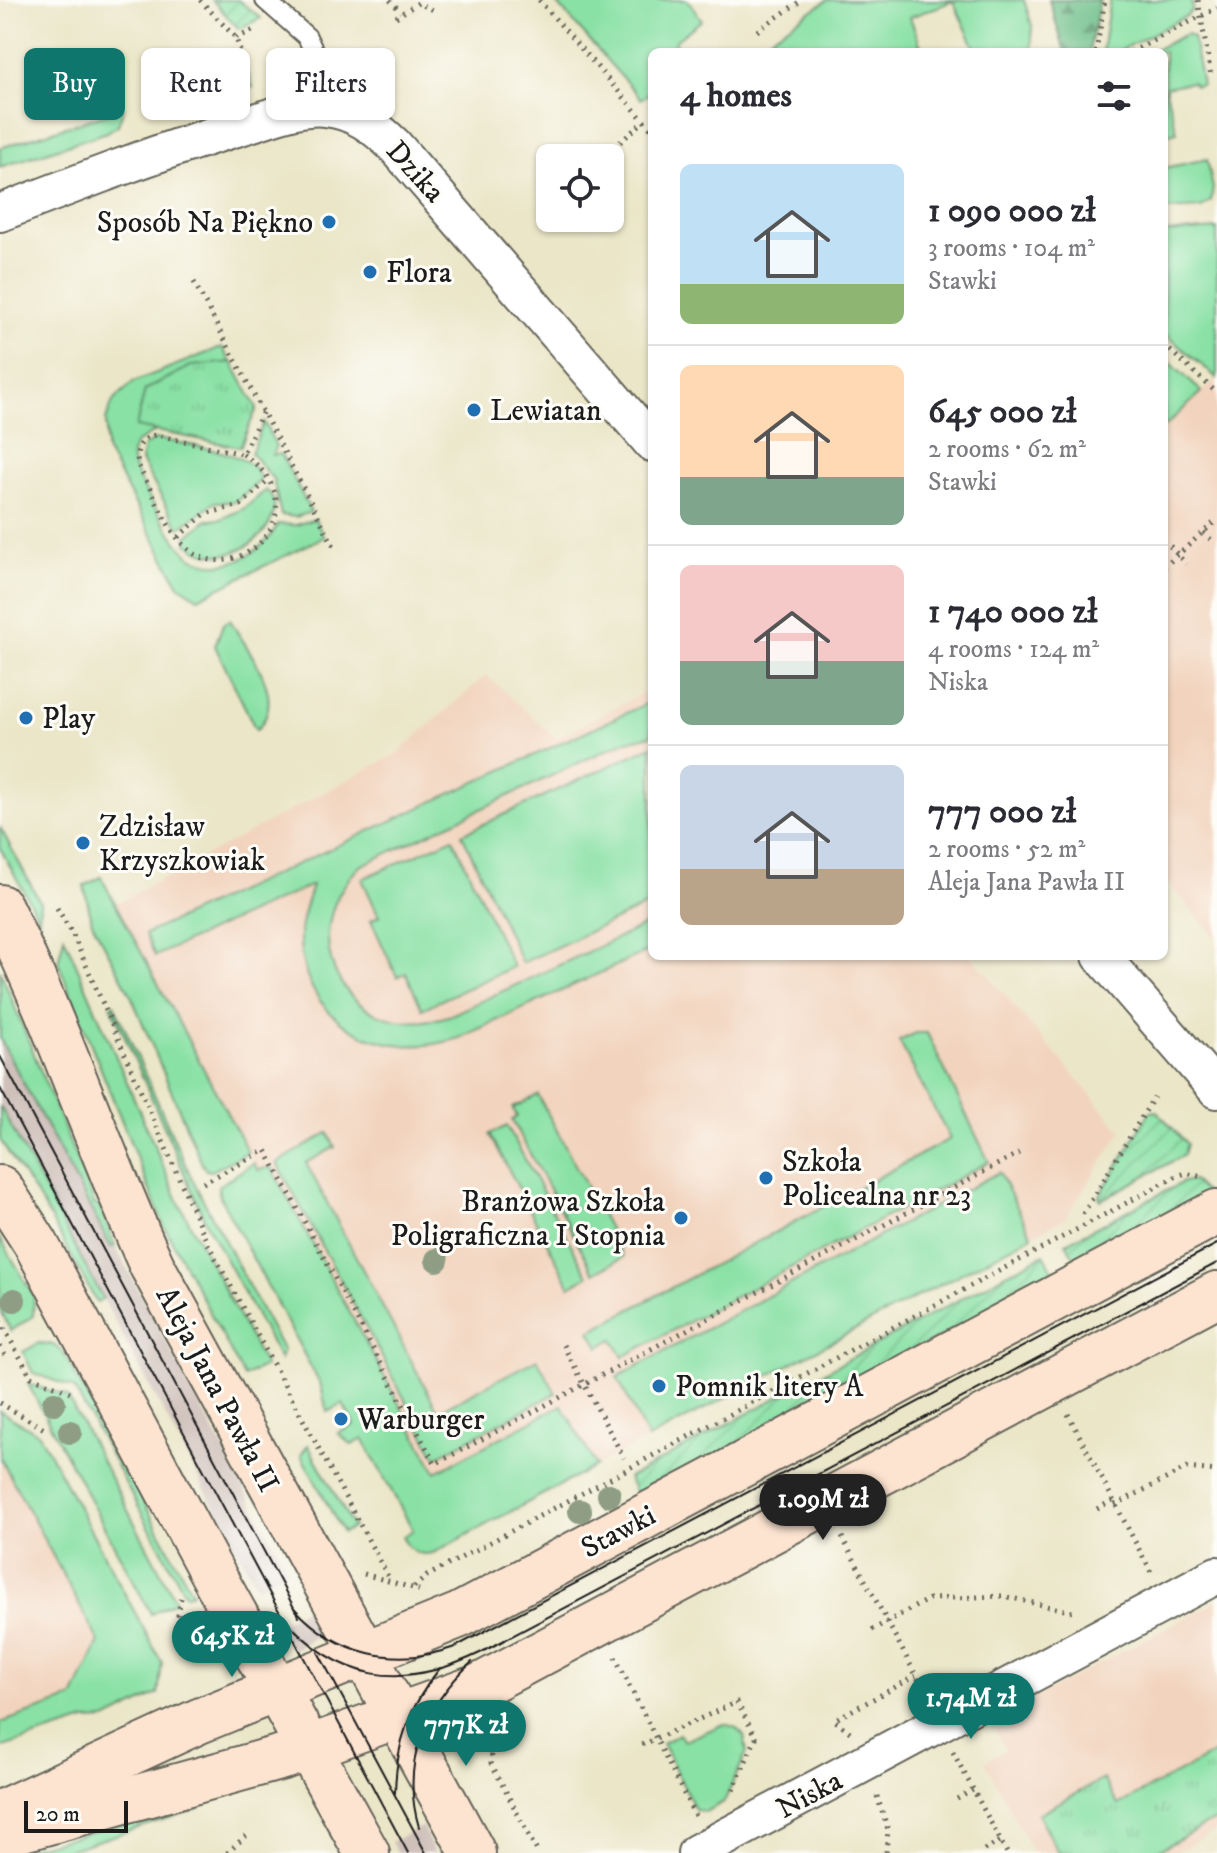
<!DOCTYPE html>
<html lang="en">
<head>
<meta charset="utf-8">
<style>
	:root { --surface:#fff; --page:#f2f2f3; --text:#2b2b33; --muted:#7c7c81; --line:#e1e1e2; --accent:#0f766e }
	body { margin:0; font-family:"IM FELL DW Pica",serif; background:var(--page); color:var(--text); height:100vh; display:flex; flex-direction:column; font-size:30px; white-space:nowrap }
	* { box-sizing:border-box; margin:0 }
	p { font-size:26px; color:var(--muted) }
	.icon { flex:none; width:44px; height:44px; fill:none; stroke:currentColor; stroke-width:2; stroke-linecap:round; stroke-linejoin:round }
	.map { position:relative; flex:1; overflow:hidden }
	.panel { position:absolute; left:648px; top:48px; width:520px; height:912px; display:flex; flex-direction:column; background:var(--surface); border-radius:12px; box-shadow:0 2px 6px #0004 }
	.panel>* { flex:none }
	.banner { position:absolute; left:24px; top:48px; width:504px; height:72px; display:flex; gap:16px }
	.controls { position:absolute; left:536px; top:144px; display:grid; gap:16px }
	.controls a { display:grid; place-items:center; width:88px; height:88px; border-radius:12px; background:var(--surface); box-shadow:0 2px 6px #0004; font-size:40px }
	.scale { position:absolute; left:24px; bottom:20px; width:104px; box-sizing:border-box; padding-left:8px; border:4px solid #1c1c1c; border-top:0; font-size:22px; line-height:28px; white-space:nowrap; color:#1c1c1c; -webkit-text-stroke:6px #fdfcf7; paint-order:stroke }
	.price { position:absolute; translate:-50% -68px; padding:0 18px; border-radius:28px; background:var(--accent); color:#fff; font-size:26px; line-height:52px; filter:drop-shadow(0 2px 4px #0008) }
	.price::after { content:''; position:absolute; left:50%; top:48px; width:24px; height:18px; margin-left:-12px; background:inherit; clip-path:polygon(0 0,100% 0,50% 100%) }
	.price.current { background:#222; color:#fff }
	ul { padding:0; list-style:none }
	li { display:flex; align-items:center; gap:24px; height:200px; padding:0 32px }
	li+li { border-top:2px solid var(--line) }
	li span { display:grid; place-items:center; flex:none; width:224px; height:160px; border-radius:12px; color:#555 }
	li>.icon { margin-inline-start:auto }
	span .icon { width:96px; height:96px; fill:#fffc; stroke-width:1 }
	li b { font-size:34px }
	h2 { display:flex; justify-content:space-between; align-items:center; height:96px; padding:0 32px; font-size:34px }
	.chip { padding:0 28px; border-radius:12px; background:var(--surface); box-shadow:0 2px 6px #0004; font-size:28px; line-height:72px }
	.chip.current { background:var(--accent); color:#fff }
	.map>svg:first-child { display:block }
	.built { fill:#f2d4be }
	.industrial { fill:#cfc0ba }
	.grass { fill:#89e1a5; stroke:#527e60; stroke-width:2 }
	.forest { fill:url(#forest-firs); stroke:#456e53; stroke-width:2 }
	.park { fill:url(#park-tufts); stroke:#527e60; stroke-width:2 }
	.garden { fill:url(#garden-furrows); stroke:#527e60; stroke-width:2 }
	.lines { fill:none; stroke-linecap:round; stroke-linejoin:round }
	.lane-casing { stroke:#646358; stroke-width:22 }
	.street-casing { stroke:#646358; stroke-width:40 }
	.secondary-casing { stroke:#646358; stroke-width:48 }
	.path { stroke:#646358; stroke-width:5; stroke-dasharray:2 6; stroke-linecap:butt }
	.lane { stroke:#fff; stroke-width:18 }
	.street { stroke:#fff; stroke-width:36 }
	.secondary { stroke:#fde4d1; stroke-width:44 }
	.tram { stroke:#1c1c1c; stroke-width:2 }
	.tree { fill:#8e9d84 }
	.poi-dot { fill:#1f6fb2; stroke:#fdfcf7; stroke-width:3 }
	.labels { text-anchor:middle; stroke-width:6; stroke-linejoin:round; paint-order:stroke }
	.street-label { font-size:30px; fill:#1c1c1c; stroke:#fdfcf7 }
	.poi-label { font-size:30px; fill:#1c1c1c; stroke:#fdfcf7; text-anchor:start }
</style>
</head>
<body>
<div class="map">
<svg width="1217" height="1853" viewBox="0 0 1217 1853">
	<defs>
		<pattern id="forest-firs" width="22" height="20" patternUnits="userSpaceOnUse" patternTransform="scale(2)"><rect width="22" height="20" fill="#6ebf8a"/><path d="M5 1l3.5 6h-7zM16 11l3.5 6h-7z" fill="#5a9a70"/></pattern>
		<pattern id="park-tufts" width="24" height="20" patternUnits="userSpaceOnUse" patternTransform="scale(2)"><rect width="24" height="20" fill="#89e1a5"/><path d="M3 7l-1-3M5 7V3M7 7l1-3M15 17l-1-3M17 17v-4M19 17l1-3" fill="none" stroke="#76c08d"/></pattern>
		<pattern id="garden-furrows" width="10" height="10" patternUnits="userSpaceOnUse" patternTransform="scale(2)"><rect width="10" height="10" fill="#89e1a5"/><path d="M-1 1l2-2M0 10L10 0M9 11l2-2" fill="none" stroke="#76c08d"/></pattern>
	</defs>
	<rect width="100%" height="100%" fill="#fdfcf7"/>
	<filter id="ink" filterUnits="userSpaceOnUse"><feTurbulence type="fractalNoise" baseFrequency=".0125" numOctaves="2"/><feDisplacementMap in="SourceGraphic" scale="16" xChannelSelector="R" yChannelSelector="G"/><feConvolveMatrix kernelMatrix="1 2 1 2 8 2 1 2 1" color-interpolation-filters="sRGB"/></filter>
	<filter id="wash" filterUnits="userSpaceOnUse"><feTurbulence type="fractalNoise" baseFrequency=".006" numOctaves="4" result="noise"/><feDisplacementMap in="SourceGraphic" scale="32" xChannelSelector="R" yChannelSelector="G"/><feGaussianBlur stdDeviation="1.8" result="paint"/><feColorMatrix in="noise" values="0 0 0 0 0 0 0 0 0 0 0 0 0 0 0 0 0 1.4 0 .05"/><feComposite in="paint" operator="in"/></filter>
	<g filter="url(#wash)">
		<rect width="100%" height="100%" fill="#ebe6c8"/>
		<g class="built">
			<path d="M1217 378V939L1164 878V427Z"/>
			<path d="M486 675 556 738 652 688V956H971L1122 1131 1065 1218 546 1493 430 1496 115 904 398 753Z"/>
			<path d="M0 1457 99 1642 73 1698 0 1723Z"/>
			<path d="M1217 1601V1830L1174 1853H1033L985 1762 1005 1749 990 1722Z"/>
		</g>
		<g class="industrial">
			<path d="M0 1039 111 1247 115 1246 288 1570 257 1587 0 1106Z"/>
			<path d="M308 1607 323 1632 292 1650 278 1624Z"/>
			<path d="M423 1826 434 1853H397L391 1842Z"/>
		</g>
		<g class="grass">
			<path d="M554 0H688L702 20 674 42 682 52H652V91L641 99Z"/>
			<path d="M828 0H1024L1032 26V50L977 52 953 1 910 17 923 52H760L757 46Z"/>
			<path d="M1110 0H1191L1193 9 1187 16 1117 52H1102Z"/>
			<path d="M1186 34 1193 37 1202 85 1194 86 1192 82 1165 87 1177 132 1164 135V52H1150Z"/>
			<path d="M248 74 253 87 185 108 166 98Z"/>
			<path d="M124 108 118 125 107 132 0 167V148Z"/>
			<path d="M1207 159 1213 188 1211 201 1201 208 1164 210V168Z"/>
			<path d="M1217 229V378L1164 333V233Z"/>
			<path d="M222 347 257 408 240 447 156 431 136 443C133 449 131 455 132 461 135 477 177 547 190 556 222 577 263 554 278 524L296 525 315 519 324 537 198 598 179 585 106 450V420L113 401 133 382Z"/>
			<path d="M1164 357 1202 392 1164 427Z"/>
			<path d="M264 422 276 446 272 455 281 454 311 512 296 517 281 515 273 479 251 453Z"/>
			<path d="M156 439C180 444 261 451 260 481L235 502H215L179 528 141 461 144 446Z"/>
			<path d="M266 490C297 515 233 581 187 543V537L207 520 221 519 245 508Z"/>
			<path d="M230 620C247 650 290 699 256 730L215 646 223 624Z"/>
			<path d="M652 701V735L623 742 360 866C286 941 351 1049 451 1015L652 922V949L459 1038C382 1064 298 1021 300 932 301 915 308 900 312 885L155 956 145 934Z"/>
			<path d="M652 746V903L522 963 462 834Z"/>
			<path d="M0 827 40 902 39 919 0 848Z"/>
			<path d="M453 838 513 967 422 1009 406 973 397 977 371 920 379 916 362 879Z"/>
			<path d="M101 877 248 1152 212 1171 206 1170 202 1164 130 993 92 922 84 886Z"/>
			<path d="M64 936 179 1203 265 1366 244 1377 164 1226 58 962Z"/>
			<path d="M0 970 95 1205 100 1206 115 1246 111 1247 0 1039Z"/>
			<path d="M114 1004 191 1177 283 1351 280 1360 207 1225 111 1005Z"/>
			<path d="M916 1033H927L989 1162 623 1357 613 1339 599 1347 590 1331 950 1139 899 1041Z"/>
			<path d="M538 1095 624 1257 594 1273 512 1120 517 1117 513 1108Z"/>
			<path d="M0 1106 103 1299 97 1303 43 1205 0 1140Z"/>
			<path d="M507 1126 588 1276 570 1286 490 1134Z"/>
			<path d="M328 1133 335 1147 306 1163 438 1411 537 1359 556 1393 436 1457 277 1163Z"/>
			<path d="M254 1163 258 1170 271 1167 436 1472 562 1405 596 1466 435 1552C420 1558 409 1550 402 1537L413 1530 363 1439 352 1445 338 1433 354 1425 343 1404 327 1412 321 1386 220 1197 218 1186Z"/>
			<path d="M999 1172 1032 1236 648 1439 617 1377Z"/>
			<path d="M0 1238 34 1296 33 1316 11 1331 0 1309Z"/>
			<path d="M39 1343 53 1345 63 1352 192 1592 186 1595 74 1388 33 1373 23 1352Z"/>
			<path d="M28 1384 67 1396 176 1601 151 1614Z"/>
			<path d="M0 1411 39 1434 162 1663 158 1694 106 1720 86 1721 0 1748V1723L73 1698 99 1642 0 1457Z"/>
			<path d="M308 1445 353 1527 343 1533 301 1455Z"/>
			<path d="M724 1724 735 1727 744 1736 747 1752 724 1802 705 1812 695 1809 662 1743 679 1734 684 1741Z"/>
			<path d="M196 1806 197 1809 59 1853H9Z"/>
		</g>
		<path class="forest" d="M1049 0H1100L1089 52H1065Z"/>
		<g class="park">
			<path d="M232 362 257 408 240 447 136 427 145 390 191 366Z"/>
			<path d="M1217 1752V1819L1153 1853H1058L1038 1814 1103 1779 1118 1805Z"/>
		</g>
		<g class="garden">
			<path d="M212 0H238L261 18 239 29Z"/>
			<path d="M1157 1111 1187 1144 1184 1155 1101 1200 1099 1197 1150 1112Z"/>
			<path d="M1193 1181 1208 1195 1078 1264 1066 1243 1183 1182Z"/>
			<path d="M1044 1254 1053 1270 1051 1278 638 1497 628 1478Z"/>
		</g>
	</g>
	<g filter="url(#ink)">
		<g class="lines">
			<g class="lane-casing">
				<path id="lane" d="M265 0 307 37 342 111"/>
			</g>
			<g class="street-casing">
				<g id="street">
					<path d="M0 213C80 182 160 151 243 126 269 118 298 105 326 108 355 111 374 126 394 145L652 443"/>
					<path d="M1101 956 1217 1090"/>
					<path d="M696 1853 1217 1575"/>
				</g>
			</g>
			<g class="secondary-casing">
				<g id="secondary">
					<path d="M0 907C58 1024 98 1148 152 1266L473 1853"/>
					<path d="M0 1188 36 1244 212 1573 367 1853"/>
					<path d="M0 1813 199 1721 460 1615 1217 1212"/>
					<path d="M8 1833 286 1756 478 1687 1217 1294"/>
				</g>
			</g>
			<g class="path">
				<path d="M200 0 236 38 244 63"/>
				<path d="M390 0 401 12"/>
				<path d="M539 0 652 130"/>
				<path d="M1198 0 1211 76"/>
				<path d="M396 17 418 3 438 12"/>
				<path d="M757 31 802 0"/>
				<path d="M236 38 257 29"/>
				<path d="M1096 52 1105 0"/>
				<path d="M1131 52 1217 8"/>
				<path d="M602 158 644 121"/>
				<path d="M194 282 335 548"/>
				<path d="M1164 345 1217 393"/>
				<path d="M243 454C324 509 239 588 190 551 168 534 155 496 142 473 133 457 136 440 155 435L243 454 263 411"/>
				<path d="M1204 532 1212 541"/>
				<path d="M178 537 205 514 241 505 269 479"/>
				<path d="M1170 546 1186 564"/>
				<path d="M1164 567 1217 520"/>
				<path d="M57 908 72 933 207 1242 390 1580"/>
				<path d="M203 1183 266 1150 435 1464 1019 1153"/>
				<path d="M1083 1214 1154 1097"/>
				<path d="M0 1321 31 1377 70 1392"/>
				<path d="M563 1345 624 1458"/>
				<path d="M0 1346 6 1357"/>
				<path d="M0 1403 46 1430"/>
				<path d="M1068 1414 1151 1572"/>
				<path d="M1115 1505 1187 1468 1217 1471"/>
				<path d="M1097 1509 1113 1500"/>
				<path d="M842 1537 926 1694"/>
				<path d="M364 1574 419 1590"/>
				<path d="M414 1587 427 1576 1177 1176 1186 1173 1202 1177"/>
				<path d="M181 1598 178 1615 194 1648 213 1651"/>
				<path d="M872 1630 929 1599 1003 1596 1073 1612"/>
				<path d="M615 1657 695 1816"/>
				<path d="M495 1723 491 1763 538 1853"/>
				<path d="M850 1732 834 1720 916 1676"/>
				<path d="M642 1745 737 1702 756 1738 731 1795"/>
				<path d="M953 1752 1007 1853"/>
				<path d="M877 1796 888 1830 886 1853"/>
				<path d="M957 1799 973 1790"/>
				<path d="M984 1850 1001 1841"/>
				<path d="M227 1853 248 1834"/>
			</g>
			<use href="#lane" class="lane"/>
			<use href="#street" class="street"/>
			<use href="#secondary" class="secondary"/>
			<g class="tram">
				<path d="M0 1056 299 1617"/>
				<path d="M0 1088 408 1853"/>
				<path d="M294 1608C337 1655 396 1668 455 1647L1217 1244"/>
				<path d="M281 1615C339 1682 401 1691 480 1653L1217 1263"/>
				<path d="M318 1652 426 1853"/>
				<path d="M395 1793C396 1744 409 1706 440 1668"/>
				<path d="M419 1827C400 1764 425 1705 472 1662"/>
			</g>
		</g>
		<g class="tree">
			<circle cx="437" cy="1260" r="12"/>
			<circle cx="14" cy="1300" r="12"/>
			<circle cx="54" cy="1403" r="12"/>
			<circle cx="70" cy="1432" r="12"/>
			<circle cx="609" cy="1495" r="12"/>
			<circle cx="580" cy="1511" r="12"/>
		</g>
	</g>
	<g class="poi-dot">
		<circle cx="329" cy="222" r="8"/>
		<circle cx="370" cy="272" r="8"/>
		<circle cx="474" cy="410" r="8"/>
		<circle cx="26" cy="718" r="8"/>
		<circle cx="83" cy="843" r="8"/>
		<circle cx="766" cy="1178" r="8"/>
		<circle cx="681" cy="1218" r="8"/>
		<circle cx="659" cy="1386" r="8"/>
		<circle cx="341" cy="1419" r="8"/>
	</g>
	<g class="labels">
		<g class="street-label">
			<text transform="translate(416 171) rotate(48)" y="10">Dzika</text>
			<text transform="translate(218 1389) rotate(62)" y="10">Aleja Jana Pawła II</text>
			<text transform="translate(618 1531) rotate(-28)" y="10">Stawki</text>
			<text transform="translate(809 1794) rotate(-28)" y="10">Niska</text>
		</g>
		<g class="poi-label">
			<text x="313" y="232" text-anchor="end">Sposób Na Piękno</text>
			<text x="386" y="282">Flora</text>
			<text x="490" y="420">Lewiatan</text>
			<text x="42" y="728">Play</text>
			<text x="99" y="836">Zdzisław<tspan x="99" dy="34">Krzyszkowiak</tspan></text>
			<text x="782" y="1171">Szkoła<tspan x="782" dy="34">Policealna nr 23</tspan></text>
			<text x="665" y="1211" text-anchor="end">Branżowa Szkoła<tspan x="665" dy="34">Poligraficzna I Stopnia</tspan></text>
			<text x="675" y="1396">Pomnik litery A</text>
			<text x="357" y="1429">Warburger</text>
		</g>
	</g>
</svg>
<div class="controls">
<a><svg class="icon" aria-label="locate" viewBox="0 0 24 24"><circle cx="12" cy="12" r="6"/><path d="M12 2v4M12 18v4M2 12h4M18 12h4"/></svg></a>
</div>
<div class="scale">20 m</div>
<b class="price current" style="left:823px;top:1542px">1.09M zł</b>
<b class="price" style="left:232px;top:1679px">645K zł</b>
<b class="price" style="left:971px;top:1741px">1.74M zł</b>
<b class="price" style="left:466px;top:1768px">777K zł</b>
<div class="banner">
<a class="chip current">Buy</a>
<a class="chip">Rent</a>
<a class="chip">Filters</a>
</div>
<section class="panel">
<h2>4 homes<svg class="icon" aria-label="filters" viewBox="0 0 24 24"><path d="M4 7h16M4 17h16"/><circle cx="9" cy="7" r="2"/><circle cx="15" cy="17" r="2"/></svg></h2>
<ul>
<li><span style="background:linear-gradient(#bfe0f5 75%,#8fb573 0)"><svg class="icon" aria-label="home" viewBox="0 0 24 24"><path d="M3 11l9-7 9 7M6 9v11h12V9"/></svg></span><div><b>1 090 000 zł</b><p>3 rooms · 104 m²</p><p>Stawki</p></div></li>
<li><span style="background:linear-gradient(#ffd9b3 70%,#7fa58c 0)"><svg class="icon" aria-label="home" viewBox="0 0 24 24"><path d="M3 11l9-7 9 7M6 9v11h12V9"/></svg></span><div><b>645 000 zł</b><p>2 rooms · 62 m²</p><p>Stawki</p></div></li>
<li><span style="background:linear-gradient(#f6c9c9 60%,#7fa58c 0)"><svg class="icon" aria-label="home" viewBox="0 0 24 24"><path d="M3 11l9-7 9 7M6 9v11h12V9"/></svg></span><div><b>1 740 000 zł</b><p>4 rooms · 124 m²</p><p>Niska</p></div></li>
<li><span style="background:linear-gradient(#c9d6e8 65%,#b9a48a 0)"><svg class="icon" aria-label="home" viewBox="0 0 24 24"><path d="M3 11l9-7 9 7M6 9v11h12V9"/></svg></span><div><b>777 000 zł</b><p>2 rooms · 52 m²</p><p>Aleja Jana Pawła II</p></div></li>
</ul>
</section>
</div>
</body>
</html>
